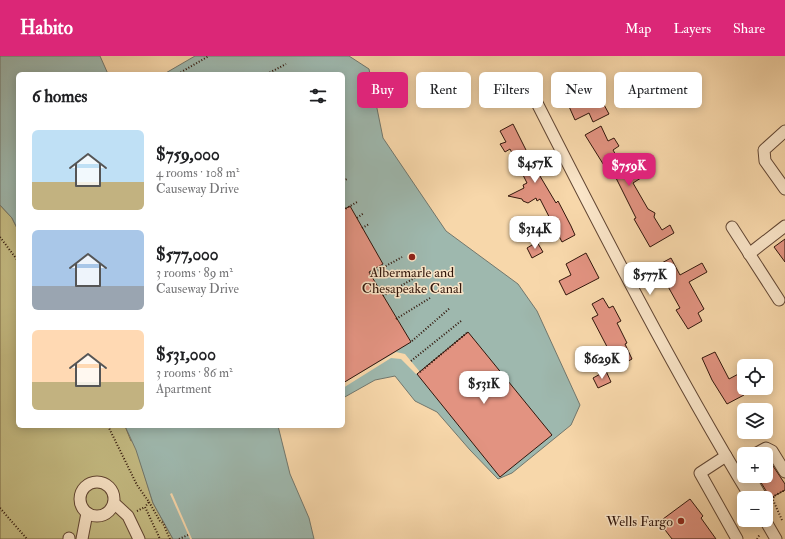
<!DOCTYPE html>
<html lang="en">
<head>
<meta charset="utf-8">
<style>
	:root { --surface:#fff; --page:#f6f6f6; --text:#202124; --muted:#757577; --accent:#db2777 }
	body { margin:0; font-family:"IM FELL Double Pica",serif; background:var(--page); color:var(--text); height:100vh; display:flex; flex-direction:column; font-size:15px; white-space:nowrap }
	* { box-sizing:border-box; margin:0 }
	p { font-size:13px; color:var(--muted) }
	.icon { flex:none; width:22px; height:22px; fill:none; stroke:currentColor; stroke-width:2; stroke-linecap:round; stroke-linejoin:round }
	.map { position:relative; flex:1; overflow:hidden }
	.panel { position:absolute; left:16px; top:16px; width:329px; height:356px; display:flex; flex-direction:column; background:var(--surface); border-radius:6px; box-shadow:0 2px 10px #0003 }
	.panel>* { flex:none }
	.top-card { position:absolute; left:357px; top:16px; width:368px; height:36px; display:flex; gap:8px }
	.tools { position:absolute; left:737px; top:303px; display:grid; gap:8px }
	.tools a { display:grid; place-items:center; width:36px; height:36px; border-radius:6px; background:var(--surface); box-shadow:0 2px 10px #0003; font-size:20px }
	.price { position:absolute; translate:-50% -34px; padding:0 9px; border-radius:8px; background:#fff; color:#222; font-size:13px; line-height:26px; filter:drop-shadow(0 1px 2px #0008) }
	.price::after { content:''; position:absolute; left:50%; top:24px; width:12px; height:9px; margin-left:-6px; background:inherit; clip-path:polygon(0 0,100% 0,50% 100%) }
	.price.active { background:var(--accent); color:#fff }
	ul { padding:0; list-style:none }
	li { display:flex; align-items:center; gap:12px; height:100px; padding:0 16px }
	li span { display:grid; place-items:center; flex:none; width:112px; height:80px; border-radius:6px; color:#555 }
	li>.icon { margin-inline-start:auto }
	span .icon { width:48px; height:48px; fill:#fffc; stroke-width:1 }
	li b { font-size:17px }
	h2 { display:flex; justify-content:space-between; align-items:center; height:48px; padding:0 16px; font-size:17px }
	.pill { padding:0 14px; border-radius:6px; background:var(--surface); box-shadow:0 2px 10px #0003; font-size:14px; line-height:36px }
	.pill.active { background:var(--accent); color:#fff }
	header { display:flex; align-items:center; gap:24px; box-sizing:border-box; height:56px; padding:0 20px; background:var(--accent); color:#fff }
	header strong { font-size:19px }
	nav { display:flex; gap:22px; margin-inline-start:auto; font-size:14px }
	.map>svg:first-child { display:block }
	.green { fill:#c5bc83; stroke:#7b6947 }
	.water { fill:#9eb8ae; stroke:#72776d }
	.pier { fill:#f7d7aa }
	.building { fill:#e29381; stroke:#31160b }
	.lines { fill:none; stroke-linecap:round; stroke-linejoin:round }
	.minor-casing { stroke:#624633; stroke-width:13 }
	.path { stroke:#31160b; stroke-width:2; stroke-dasharray:1 2; stroke-linecap:butt }
	.minor { stroke:#fae5c8; stroke-width:11 }
	.poi-dot { fill:#8f2418; stroke:#fae5c8; stroke-width:1.5 }
	.labels { text-anchor:middle; stroke-width:3; stroke-linejoin:round; paint-order:stroke }
	.poi-label { font-size:14px; fill:#31160b; stroke:#fae5c8 }
</style>
</head>
<body>
<header>
<strong>Habito</strong>
<nav><a>Map</a><a>Layers</a><a>Share</a></nav>
</header>
<div class="map">
<svg width="785" height="483" viewBox="0 0 785 483">
	<rect width="100%" height="100%" fill="#f7d7aa"/>
	<filter id="stains"><feTurbulence type="fractalNoise" baseFrequency=".005" numOctaves="4"/><feColorMatrix values="0 0 0 0 .2 0 0 0 0 .09 0 0 0 0 .02 0 0 0 .5 -.17"/></filter>
	<radialGradient id="worn" r=".72"><stop offset=".6" stop-color="#630" stop-opacity="0"/><stop offset="1" stop-color="#630" stop-opacity=".3"/></radialGradient>
	<path class="green" d="M0 149 12 162 18 174V370H125L131 385 134 384 153 447 173 483H0Z"/>
	<g class="water">
		<path d="M0 0H100L108 18H18V174L12 162 0 149Z"/>
		<path d="M195 0H349L369 13 383 82 446 175 518 228 537 255 580 349 571 369 512 417 498 423 470 394 437 356 415 345 395 320 375 324 343 342V18H164Z"/>
		<path d="M125 370H278L290 418 309 462 314 483H173L153 447 136 394Z"/>
	</g>
	<g class="pier">
		<path d="M396 296 405 298 420 316 416 318 401 303 391 302 343 332V327Z"/>
		<path d="M172 437 192 483H190L170 438Z"/>
	</g>
	<g class="building">
		<path d="M581 39 584 45 594 40 597 47 602 45 609 58 593 66 589 57 575 64 567 46Z"/>
		<path d="M513 68 534 110 556 147 558 145 571 170 575 179 562 186 540 143 537 145 536 142 528 147 523 145 522 143 508 140 524 132 523 129 527 127 510 93 505 96 500 88 506 86 500 75Z"/>
		<path d="M601 70 608 85 614 82 619 90 613 94 622 110 626 108 627 111 636 106 644 120 633 127 648 153 655 157 654 161 662 174 670 169 674 177 650 191 634 163 636 162 609 108 605 111 585 79Z"/>
		<path d="M350 150 383 208 369 216 411 286 343 327V154Z"/>
		<path d="M785 183V206L774 191Z"/>
		<path d="M537 186 543 196 532 202 527 192Z"/>
		<path d="M586 197 599 222 566 239 559 225 571 219 566 208Z"/>
		<path d="M671 202 680 219 702 207 707 216 689 226 704 253 698 257 702 265 688 273 676 254 680 252 661 218H663L658 209Z"/>
		<path d="M603 242 609 252 613 250 621 265 617 267 627 287 625 288 632 303 623 308 621 304 615 306 592 262 598 259 592 248Z"/>
		<path d="M468 276 552 379 500 421 417 318Z"/>
		<path d="M715 296 729 323 744 315V339L727 348 712 324 702 302Z"/>
		<path d="M606 315 611 326 598 332 593 322Z"/>
		<path d="M771 407 785 428V434L769 443 768 438 757 420H766V411Z"/>
		<path d="M690 443 703 460 701 462 716 483H672L659 466Z"/>
	</g>
	<g class="lines">
		<g class="minor-casing">
			<g id="minor">
				<path d="M536 45C604 179 673 313 751 442"/>
				<path d="M785 75 764 94 765 105 785 133"/>
				<path d="M732 171 779 244"/>
				<path d="M749 198 785 170"/>
				<path d="M755 398 766 392 772 395 785 416"/>
				<path d="M726 400 700 417 737 483"/>
				<path d="M749 420 762 442"/>
				<circle cx="97" cy="443" r="17"/>
				<path d="M114 447 128 460 139 483"/>
				<path d="M765 464 776 483"/>
				<path d="M69 483V482"/>
				<path d="M82 483 87 457"/>
			</g>
		</g>
		<g class="path">
			<path d="M178 18 209 0"/>
			<path d="M267 18 286 8"/>
			<path d="M343 125 347 123"/>
			<path d="M343 154 357 146"/>
			<path d="M357 162 364 157"/>
			<path d="M362 172 369 168"/>
			<path d="M0 181 18 205"/>
			<path d="M370 219 402 201"/>
			<path d="M383 240 416 221"/>
			<path d="M396 263 430 242"/>
			<path d="M412 285 450 252"/>
			<path d="M411 305 461 265"/>
			<path d="M420 316 468 276"/>
			<path d="M108 370 137 429 149 446 145 451"/>
			<path d="M149 446 160 465 163 467 170 483"/>
			<path d="M0 452 27 483"/>
			<path d="M137 455 145 451 160 483"/>
			<path d="M782 464 773 444 774 440 785 434"/>
			<path d="M179 483 188 479"/>
			<path d="M757 483 760 478"/>
		</g>
		<use href="#minor" class="minor"/>
	</g>
	<g class="poi-dot">
		<circle cx="412" cy="201" r="4"/>
		<circle cx="681" cy="465" r="4"/>
	</g>
	<g class="labels">
		<g class="poi-label">
			<text x="412" y="221">Albermarle and<tspan x="412" dy="16">Chesapeake Canal</tspan></text>
			<text x="673" y="470" text-anchor="end">Wells Fargo</text>
		</g>
	</g>
	<rect width="100%" height="100%" filter="url(#stains)"/>
	<rect width="100%" height="100%" fill="url(#worn)"/>
</svg>
<div class="tools">
<a><svg class="icon" aria-label="locate" viewBox="0 0 24 24"><circle cx="12" cy="12" r="6"/><path d="M12 2v4M12 18v4M2 12h4M18 12h4"/></svg></a>
<a><svg class="icon" aria-label="layers" viewBox="0 0 24 24"><path d="M12 4l9 5-9 5-9-5zM3 14l9 5 9-5"/></svg></a>
<a>+</a>
<a>−</a>
</div>
<b class="price" style="left:535px;top:128px">$457K</b>
<b class="price active" style="left:629px;top:131px">$759K</b>
<b class="price" style="left:535px;top:194px">$314K</b>
<b class="price" style="left:650px;top:240px">$577K</b>
<b class="price" style="left:602px;top:324px">$629K</b>
<b class="price" style="left:484px;top:349px">$531K</b>
<div class="top-card">
<a class="pill active">Buy</a>
<a class="pill">Rent</a>
<a class="pill">Filters</a>
<a class="pill">New</a>
<a class="pill">Apartment</a>
</div>
<section class="panel">
<h2>6 homes<svg class="icon" aria-label="filters" viewBox="0 0 24 24"><path d="M4 7h16M4 17h16"/><circle cx="9" cy="7" r="2"/><circle cx="15" cy="17" r="2"/></svg></h2>
<ul>
<li><span style="background:linear-gradient(#bfe0f5 65%,#c2b280 0)"><svg class="icon" aria-label="home" viewBox="0 0 24 24"><path d="M3 11l9-7 9 7M6 9v11h12V9"/></svg></span><div><b>$759,000</b><p>4 rooms · 108 m²</p><p>Causeway Drive</p></div></li>
<li><span style="background:linear-gradient(#a9c7e8 70%,#9aa5b1 0)"><svg class="icon" aria-label="home" viewBox="0 0 24 24"><path d="M3 11l9-7 9 7M6 9v11h12V9"/></svg></span><div><b>$577,000</b><p>3 rooms · 89 m²</p><p>Causeway Drive</p></div></li>
<li><span style="background:linear-gradient(#ffd9b3 65%,#c2b280 0)"><svg class="icon" aria-label="home" viewBox="0 0 24 24"><path d="M3 11l9-7 9 7M6 9v11h12V9"/></svg></span><div><b>$531,000</b><p>3 rooms · 86 m²</p><p>Apartment</p></div></li>
</ul>
</section>
</div>
</body>
</html>
